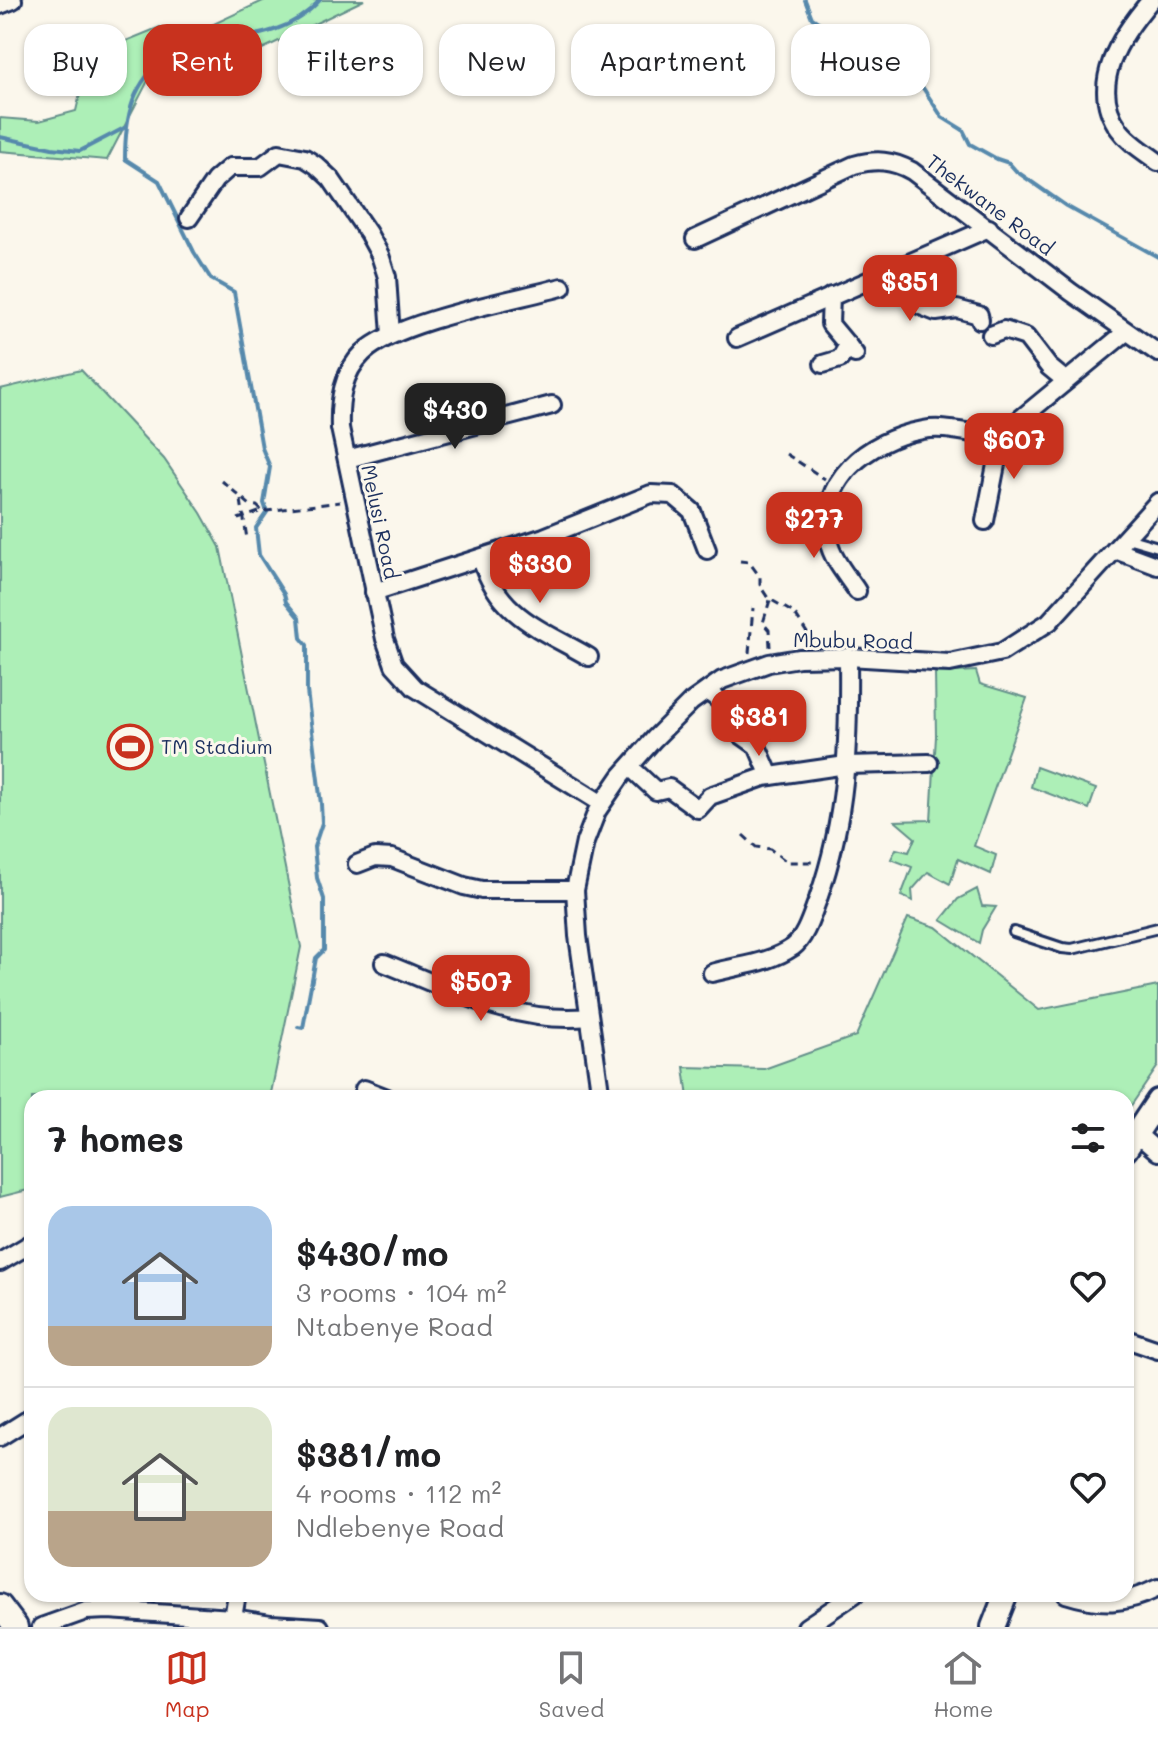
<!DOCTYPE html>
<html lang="en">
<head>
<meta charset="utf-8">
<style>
	:root { --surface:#fff; --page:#f2f2f2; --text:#202124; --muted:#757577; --line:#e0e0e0; --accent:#c8321e }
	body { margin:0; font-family:Mali,sans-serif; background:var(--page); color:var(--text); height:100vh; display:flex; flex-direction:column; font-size:30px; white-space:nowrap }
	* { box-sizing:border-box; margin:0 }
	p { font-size:26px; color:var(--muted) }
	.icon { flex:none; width:44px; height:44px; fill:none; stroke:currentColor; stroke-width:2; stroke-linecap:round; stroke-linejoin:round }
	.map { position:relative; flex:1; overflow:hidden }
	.sheet { position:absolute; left:24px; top:1090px; width:1110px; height:512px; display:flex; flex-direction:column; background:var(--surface); border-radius:24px; box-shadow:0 2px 6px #0004 }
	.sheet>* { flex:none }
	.hud { position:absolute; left:24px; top:24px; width:1110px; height:72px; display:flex; gap:16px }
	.price { position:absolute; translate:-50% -68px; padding:0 18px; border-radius:16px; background:var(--accent); color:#fff; font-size:26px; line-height:52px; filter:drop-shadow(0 2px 4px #0008) }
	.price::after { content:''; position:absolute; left:50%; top:48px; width:24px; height:18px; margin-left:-12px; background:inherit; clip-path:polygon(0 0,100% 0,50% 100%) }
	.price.on { background:#222; color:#fff }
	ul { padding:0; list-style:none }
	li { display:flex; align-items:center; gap:24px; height:200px; padding:0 24px }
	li+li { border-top:2px solid var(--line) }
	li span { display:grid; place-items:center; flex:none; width:224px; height:160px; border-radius:24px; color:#555 }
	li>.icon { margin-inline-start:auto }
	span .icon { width:96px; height:96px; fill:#fffc; stroke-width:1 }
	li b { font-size:34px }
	h2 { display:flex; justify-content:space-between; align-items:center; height:96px; padding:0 24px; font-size:34px }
	.tag { padding:0 28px; border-radius:24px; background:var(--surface); box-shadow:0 2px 6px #0004; font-size:28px; line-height:72px }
	.tag.on { background:var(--accent); color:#fff }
	.dock { display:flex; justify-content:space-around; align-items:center; height:112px; border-top:2px solid var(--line); background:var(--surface); font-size:22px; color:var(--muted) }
	.dock a { display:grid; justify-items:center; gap:4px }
	.dock .on { color:var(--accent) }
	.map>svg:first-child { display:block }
	.green { fill:#adefb7; stroke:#648f8a; stroke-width:2 }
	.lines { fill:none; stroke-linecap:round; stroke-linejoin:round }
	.stream { stroke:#5789ac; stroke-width:4 }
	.lane-casing { stroke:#1b2f5e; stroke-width:14 }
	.street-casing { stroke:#1b2f5e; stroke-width:22 }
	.secondary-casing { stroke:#1b2f5e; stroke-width:28 }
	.path { stroke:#1b2f5e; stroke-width:3; stroke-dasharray:8 6; stroke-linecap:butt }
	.lane { stroke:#fbf7ec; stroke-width:8 }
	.street { stroke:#fbf7ec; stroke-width:16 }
	.secondary { stroke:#fbf7ec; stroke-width:22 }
	.labels { text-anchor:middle; stroke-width:6; stroke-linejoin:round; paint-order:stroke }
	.street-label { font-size:20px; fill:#1b2f5e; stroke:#fbf7ec }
	.poi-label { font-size:20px; fill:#1b2f5e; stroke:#fbf7ec; text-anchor:start }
</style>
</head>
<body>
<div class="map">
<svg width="1158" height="1627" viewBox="0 0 1158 1627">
	<rect width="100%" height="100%" fill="#fbf7ec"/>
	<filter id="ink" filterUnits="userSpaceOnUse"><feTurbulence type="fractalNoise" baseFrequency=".0125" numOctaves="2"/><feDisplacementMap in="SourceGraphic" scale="16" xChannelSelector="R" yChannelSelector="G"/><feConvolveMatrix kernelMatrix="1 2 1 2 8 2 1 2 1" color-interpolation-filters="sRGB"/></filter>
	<g filter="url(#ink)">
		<g class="green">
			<path d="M265 0H364L252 54 183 50 165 60 152 73 107 160 0 151V118L39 121 76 111 89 56 160 27 201 30Z"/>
			<path d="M81 370 164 459 201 513 220 547 301 947 270 1098H32V1189L0 1197V389Z"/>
			<path d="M976 671 980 684 1027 698 974 846 996 855 991 874 958 859 950 884 928 872 912 890 913 901 901 896 912 867 891 859 896 849 909 852 915 838 895 821 931 820 936 736 935 673Z"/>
			<path d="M1036 767 1096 789 1089 809 1031 787Z"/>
			<path d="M977 889 982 906 996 907 982 930 979 943 941 920 958 899Z"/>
			<path d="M908 918 936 927 1039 1010 1158 986V1066L1126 1113V1098H688L684 1067 764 1069 856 1036Z"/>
		</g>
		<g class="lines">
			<g class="stream">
				<path d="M805 0 812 18 829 29 847 35 862 50 883 53 901 79 923 88 942 117 963 130 970 144 997 159 1009 163 1016 171 1066 206 1158 257"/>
				<path d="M0 137 52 148 80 151 126 127"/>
				<path d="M298 1027 303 1028 316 958 324 950V899L317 878 314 847 322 823 321 804 307 691V645L301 638 299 618 286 602 284 594 259 555 256 528 267 512 264 503 270 467 262 448 234 292 211 279 194 252 159 181 125 159C125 116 132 82 168 56 174 52 182 44 189 41 197 38 210 40 220 39 258 37 293 30 320 0"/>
			</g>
			<g class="lane-casing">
				<g id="lane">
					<path d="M1127 538 1158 547"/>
					<path d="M1014 932 1062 948 1072 949 1158 928"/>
				</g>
			</g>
			<g class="street-casing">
				<g id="street">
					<path d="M1151 0C1121 35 1087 85 1119 129 1129 143 1145 152 1158 162"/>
					<path d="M0 5 13 0"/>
					<path d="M189 218 215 180 230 167H260L279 153 305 158 316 165 331 179 368 233 380 255 387 277 391 335"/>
					<path d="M695 239 854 165C876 159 892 160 912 171L1071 292 1158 353"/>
					<path d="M897 268 906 286 921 306 936 312 957 309 979 315 980 320"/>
					<path d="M562 287C514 300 396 321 363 353 342 373 339 401 340 428L385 639 394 665 415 688 601 803"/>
					<path d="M831 296 830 324 855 354"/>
					<path d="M991 335 1004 330 1026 337 1049 367 1066 381"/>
					<path d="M737 338 989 228"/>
					<path d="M823 364 840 359 848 345"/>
					<path d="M347 459 552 405"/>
					<path d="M985 521 1002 434"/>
					<path d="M1115 550 1158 566"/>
					<path d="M481 558C498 616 541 629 589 657"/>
					<path d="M857 591C848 577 832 559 829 543 815 481 868 440 923 430 950 425 978 438 1002 434L1126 332"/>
					<path d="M374 592 544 537 651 494 673 495 692 511 707 550"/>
					<path d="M707 691 723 703 740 734 757 746 770 776"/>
					<path d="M630 767 656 791 669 788 698 809 710 796 764 777 846 765 929 763"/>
					<path d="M357 864 375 857 392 858 464 886 482 890H575"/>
					<path d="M384 963C450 989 516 1025 589 1017"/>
					<path d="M712 973C740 965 768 964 793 947 806 937 812 914 818 899 847 816 849 744 848 657"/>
					<path d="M364 1089 387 1098"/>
					<path d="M601 1098 578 936 575 890 585 842 597 811 621 776 654 739 691 702 722 680 769 663 799 658 848 657 950 663 1002 652 1049 622 1158 502"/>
					<path d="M1136 1133 1158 1152"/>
					<path d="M0 1262 32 1243"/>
					<path d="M1126 1339 1158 1350"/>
					<path d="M0 1437 32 1417"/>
					<path d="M1066 1594C1101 1605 1124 1605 1158 1588"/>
					<path d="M233 1618 237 1594"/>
					<path d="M41 1627 86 1611 108 1610 233 1618 271 1624 320 1627"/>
					<path d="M806 1627 855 1594"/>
				</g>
			</g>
			<g class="secondary-casing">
				<g id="secondary">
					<path d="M1126 1149 1158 1101"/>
					<path d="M0 1606 16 1627"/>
					<path d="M993 1627 1006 1594"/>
				</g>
			</g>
			<g class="path">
				<path d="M786 454 825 479"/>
				<path d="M222 481 250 505 257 506 263 512"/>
				<path d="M241 500 247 539"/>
				<path d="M238 519 259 512 340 502"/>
				<path d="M740 561 749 562 760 577V586L768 598 794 613 813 642"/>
				<path d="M770 647 769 630 763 623 770 600"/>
				<path d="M749 653 753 608"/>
				<path d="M743 835 756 847 770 849 787 862H813"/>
			</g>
			<use href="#lane" class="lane"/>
			<use href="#street" class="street"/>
			<use href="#secondary" class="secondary"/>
		</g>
	</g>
	<defs>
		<g id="stadium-ring" transform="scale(2.3)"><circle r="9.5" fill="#fbf7ec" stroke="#c8321e" stroke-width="1.5"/><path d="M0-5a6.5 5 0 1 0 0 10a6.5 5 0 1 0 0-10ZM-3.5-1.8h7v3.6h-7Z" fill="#c8321e"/></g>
	</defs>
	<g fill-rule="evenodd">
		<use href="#stadium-ring" x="130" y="747"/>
	</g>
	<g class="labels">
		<g class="street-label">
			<text transform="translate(990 205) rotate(37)" y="7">Thekwane Road</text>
			<text transform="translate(380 522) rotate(78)" y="7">Melusi Road</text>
			<text transform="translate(853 641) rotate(1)" y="7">Mbubu Road</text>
		</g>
		<g class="poi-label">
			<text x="161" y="754">TM Stadium</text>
		</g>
	</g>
</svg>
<b class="price" style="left:910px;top:323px">$351</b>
<b class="price on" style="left:455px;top:451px">$430</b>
<b class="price" style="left:1014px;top:481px">$607</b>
<b class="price" style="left:814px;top:560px">$277</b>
<b class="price" style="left:540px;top:605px">$330</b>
<b class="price" style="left:759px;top:758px">$381</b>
<b class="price" style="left:481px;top:1023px">$507</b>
<div class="hud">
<a class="tag">Buy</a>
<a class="tag on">Rent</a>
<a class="tag">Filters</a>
<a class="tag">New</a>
<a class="tag">Apartment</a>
<a class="tag">House</a>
</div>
<section class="sheet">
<h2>7 homes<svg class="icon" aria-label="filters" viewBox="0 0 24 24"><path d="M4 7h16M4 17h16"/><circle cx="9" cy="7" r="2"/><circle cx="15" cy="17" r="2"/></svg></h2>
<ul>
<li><span style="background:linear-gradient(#a9c7e8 75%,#b9a48a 0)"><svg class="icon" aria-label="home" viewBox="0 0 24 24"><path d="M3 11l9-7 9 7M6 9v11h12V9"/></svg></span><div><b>$430/mo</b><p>3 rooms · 104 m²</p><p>Ntabenye Road</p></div><svg class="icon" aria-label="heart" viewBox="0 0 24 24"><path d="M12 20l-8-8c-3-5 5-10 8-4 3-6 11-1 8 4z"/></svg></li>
<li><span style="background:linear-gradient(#dfe7d0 65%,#b9a48a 0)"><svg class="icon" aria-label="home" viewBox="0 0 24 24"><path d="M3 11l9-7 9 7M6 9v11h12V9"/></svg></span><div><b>$381/mo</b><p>4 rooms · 112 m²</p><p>Ndlebenye Road</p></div><svg class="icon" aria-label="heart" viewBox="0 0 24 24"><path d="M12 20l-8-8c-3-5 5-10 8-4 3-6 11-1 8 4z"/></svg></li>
</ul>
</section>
</div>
<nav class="dock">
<a class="on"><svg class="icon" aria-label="map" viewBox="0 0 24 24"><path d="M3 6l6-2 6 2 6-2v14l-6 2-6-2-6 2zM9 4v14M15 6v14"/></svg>Map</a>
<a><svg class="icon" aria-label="saved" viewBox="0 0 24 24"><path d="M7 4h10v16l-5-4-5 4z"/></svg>Saved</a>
<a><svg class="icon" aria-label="home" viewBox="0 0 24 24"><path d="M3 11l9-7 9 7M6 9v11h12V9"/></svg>Home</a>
</nav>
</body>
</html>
